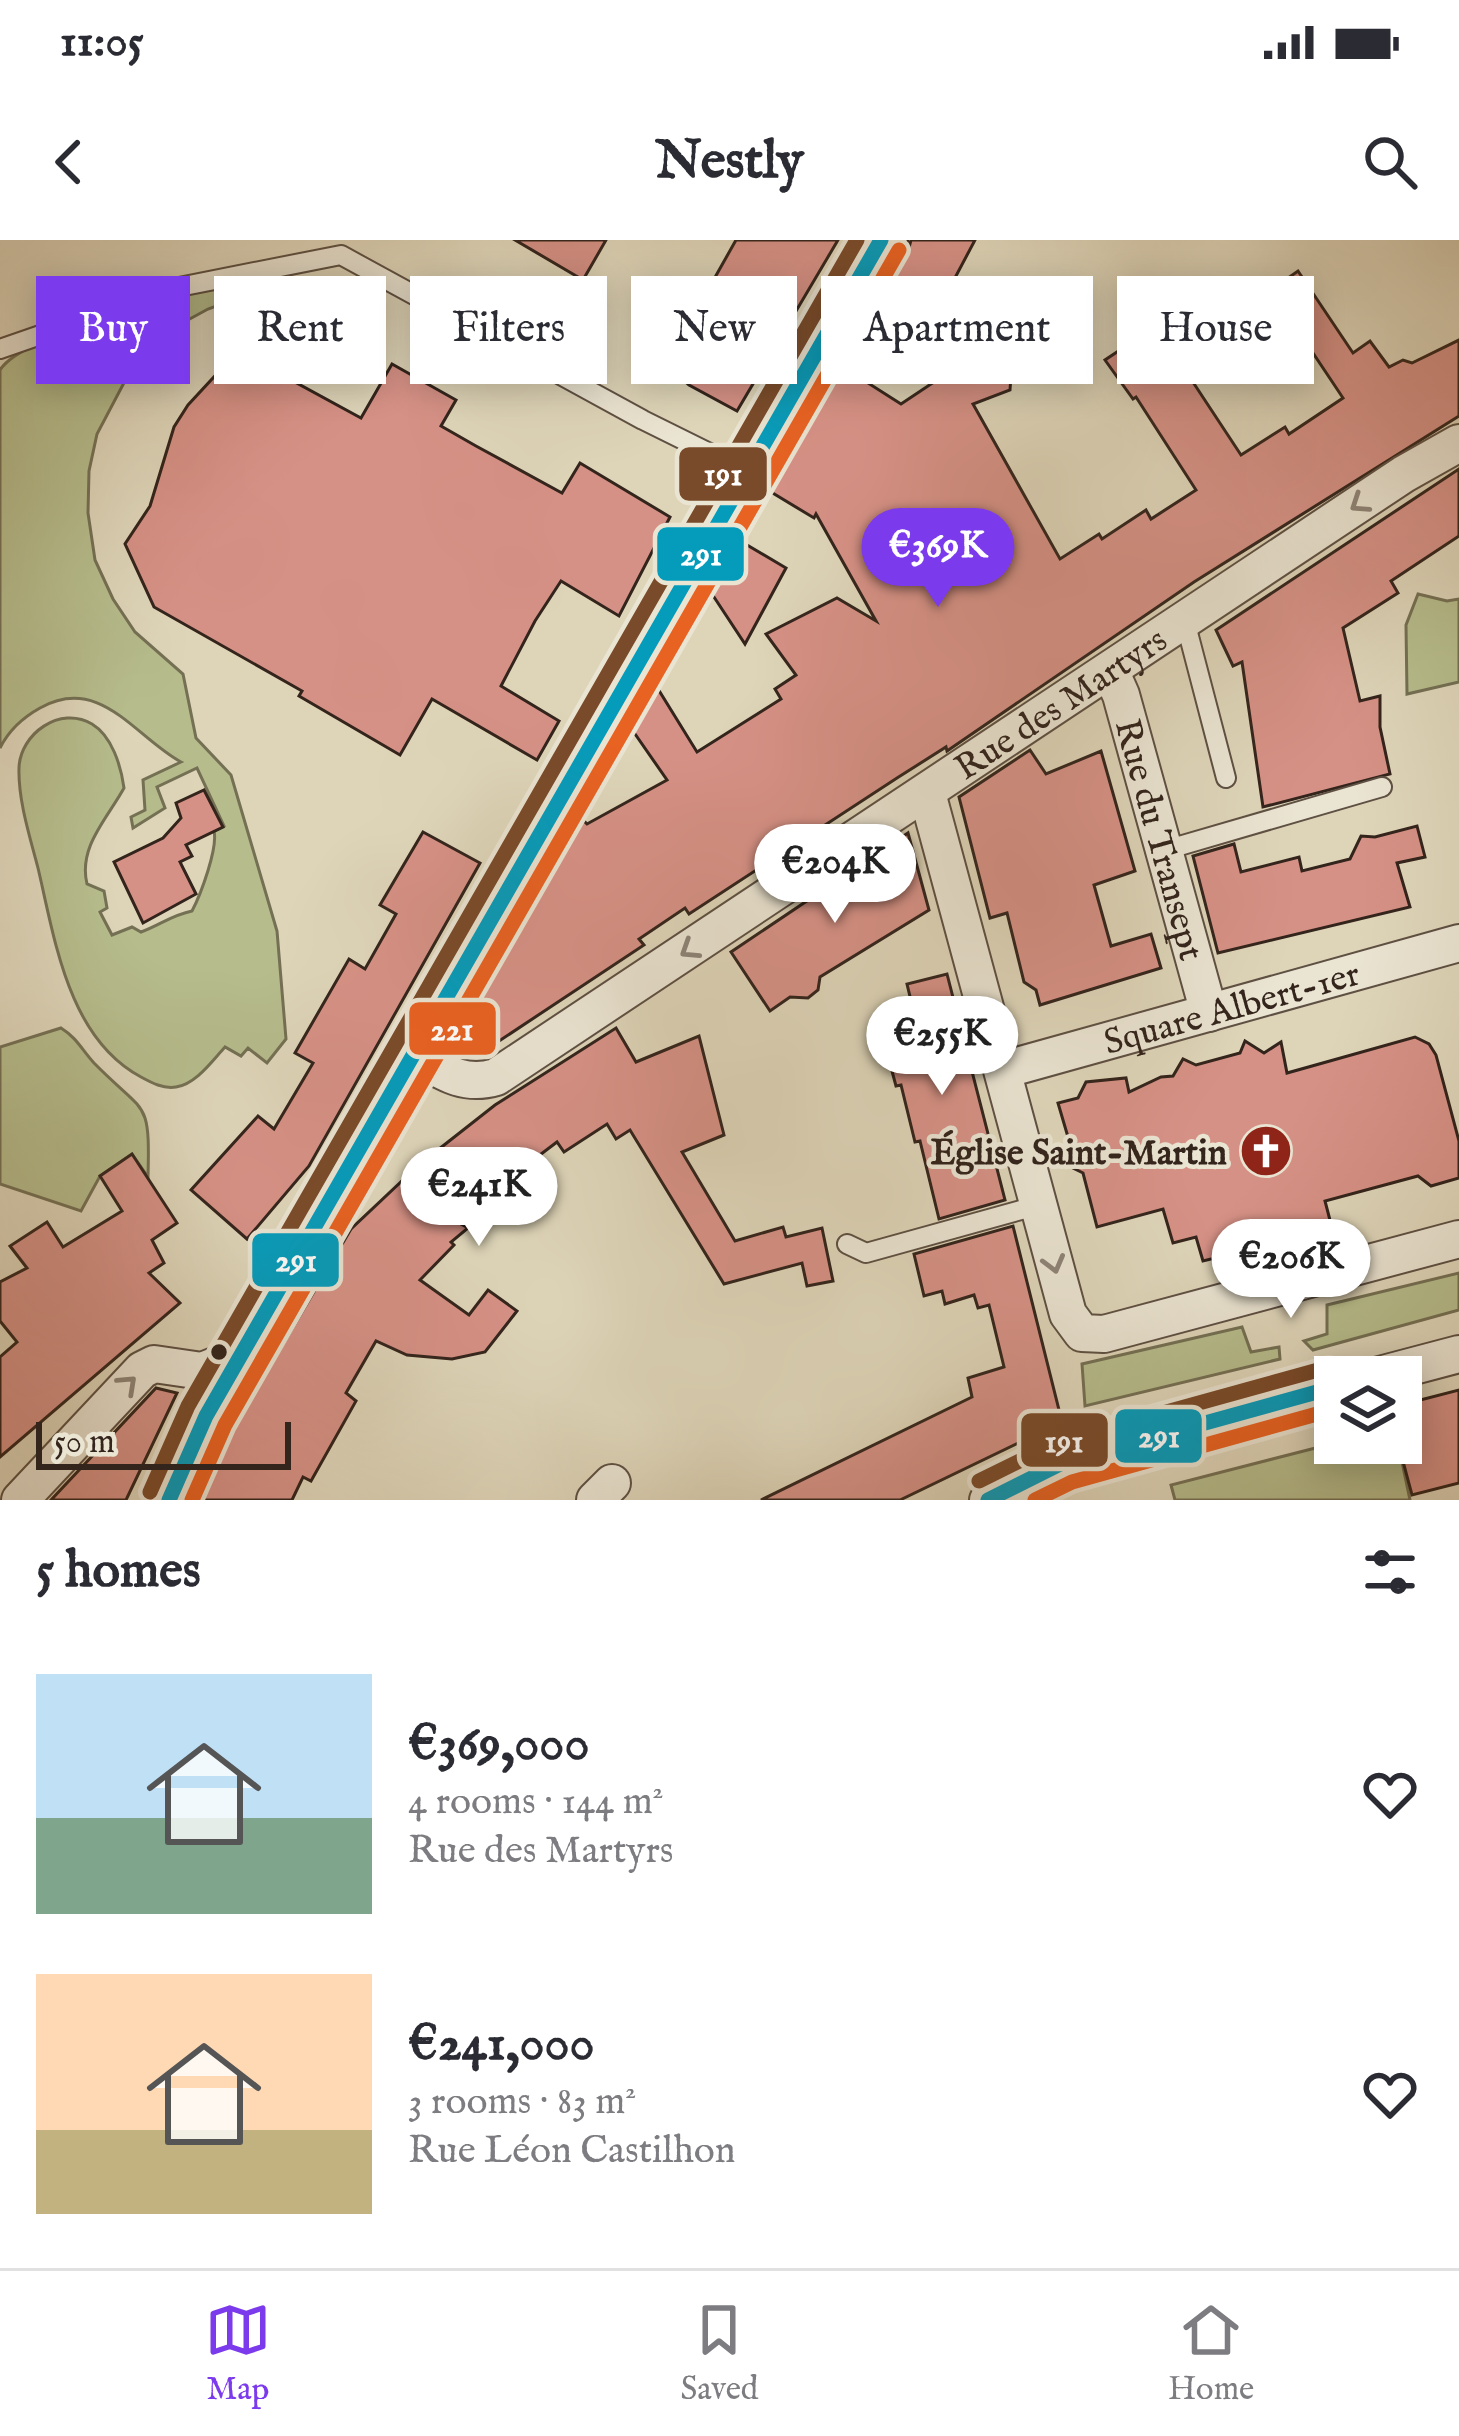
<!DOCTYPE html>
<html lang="en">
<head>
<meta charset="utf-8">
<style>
	:root { --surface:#fff; --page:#f2f2f3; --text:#2b2b33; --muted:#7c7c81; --line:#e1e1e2; --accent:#7c3aed }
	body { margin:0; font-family:"IM FELL English",serif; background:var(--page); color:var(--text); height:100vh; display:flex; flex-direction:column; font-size:45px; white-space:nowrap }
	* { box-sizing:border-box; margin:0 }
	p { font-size:39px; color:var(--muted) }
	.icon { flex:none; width:66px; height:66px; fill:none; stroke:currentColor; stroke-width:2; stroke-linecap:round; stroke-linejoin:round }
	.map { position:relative; height:1260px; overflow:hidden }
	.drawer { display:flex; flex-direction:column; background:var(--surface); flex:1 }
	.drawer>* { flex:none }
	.top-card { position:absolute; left:36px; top:36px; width:1389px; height:108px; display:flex; gap:24px }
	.controls { position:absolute; left:1314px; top:1116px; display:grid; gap:24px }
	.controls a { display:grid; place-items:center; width:108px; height:108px; border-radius:0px; background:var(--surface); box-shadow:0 6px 30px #0003; font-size:60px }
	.scale { position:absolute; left:36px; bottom:30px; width:255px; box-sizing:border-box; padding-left:12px; border:6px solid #33241c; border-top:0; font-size:33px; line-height:42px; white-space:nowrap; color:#33241c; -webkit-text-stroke:9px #eae4d2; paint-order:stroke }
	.price { position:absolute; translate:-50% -102px; padding:0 27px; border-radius:42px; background:#fff; color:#222; font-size:39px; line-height:78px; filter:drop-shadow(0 3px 6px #0008) }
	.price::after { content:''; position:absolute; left:50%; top:72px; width:36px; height:27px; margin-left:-18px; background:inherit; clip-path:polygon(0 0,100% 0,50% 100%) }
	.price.on { background:var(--accent); color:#fff }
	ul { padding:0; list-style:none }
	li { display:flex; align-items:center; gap:36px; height:300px; padding:0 36px }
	li span { display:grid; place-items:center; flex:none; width:336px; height:240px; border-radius:0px; color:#555 }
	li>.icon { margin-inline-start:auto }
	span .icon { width:144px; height:144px; fill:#fffc; stroke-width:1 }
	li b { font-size:51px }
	h2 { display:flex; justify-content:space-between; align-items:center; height:144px; padding:0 36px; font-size:51px }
	.pill { padding:0 42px; border-radius:0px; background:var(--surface); box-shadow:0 6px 30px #0003; font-size:42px; line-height:108px }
	.pill.on { background:var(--accent); color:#fff }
	.status { display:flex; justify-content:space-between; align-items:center; height:84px; padding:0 60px; background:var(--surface); direction:ltr }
	.status svg { height:33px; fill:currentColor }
	header { display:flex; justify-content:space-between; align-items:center; height:156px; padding:0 36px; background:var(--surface); font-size:54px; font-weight:700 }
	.tab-bar { display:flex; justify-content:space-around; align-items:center; height:168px; border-top:3px solid var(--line); background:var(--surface); font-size:33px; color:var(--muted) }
	.tab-bar a { display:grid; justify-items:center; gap:6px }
	.tab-bar .on { color:var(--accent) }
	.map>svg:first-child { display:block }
	.green { fill:#b6bc8c; stroke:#747054; stroke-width:3 }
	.building { fill:#d69186; stroke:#33241c; stroke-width:3 }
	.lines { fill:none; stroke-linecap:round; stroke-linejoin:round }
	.service-casing { stroke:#5e5043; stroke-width:22 }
	.minor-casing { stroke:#5e5043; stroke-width:40 }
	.secondary-casing { stroke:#33241c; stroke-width:56 }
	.service { stroke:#eae4d2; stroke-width:18 }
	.minor { stroke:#eae4d2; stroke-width:36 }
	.secondary { stroke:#eae4d2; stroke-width:51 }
	.bus-1-casing { stroke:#eae4d2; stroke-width:24 }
	.bus-2-casing { stroke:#eae4d2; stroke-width:24 }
	.bus-3-casing { stroke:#eae4d2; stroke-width:24 }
	.bus-1 { stroke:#059cbc; stroke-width:15 }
	.bus-2 { stroke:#e86222; stroke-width:15 }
	.bus-3 { stroke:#7a4b2a; stroke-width:15 }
	.oneway { stroke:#8e8477 }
	.bus-dot { fill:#33241c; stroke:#eae4d2; stroke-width:4.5 }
	.labels { text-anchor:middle; stroke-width:9; stroke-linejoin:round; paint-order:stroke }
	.street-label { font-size:36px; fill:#33241c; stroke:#eae4d2 }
	.poi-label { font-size:36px; font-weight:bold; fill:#33241c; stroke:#eae4d2; text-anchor:end }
	.line-badge { stroke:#eae4d2; stroke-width:4.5 }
	.badge-label { font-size:33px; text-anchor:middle; font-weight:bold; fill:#fff }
</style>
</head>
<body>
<div class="status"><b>11:05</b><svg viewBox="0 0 49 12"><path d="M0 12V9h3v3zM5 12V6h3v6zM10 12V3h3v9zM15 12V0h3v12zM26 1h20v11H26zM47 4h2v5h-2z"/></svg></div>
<header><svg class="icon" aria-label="back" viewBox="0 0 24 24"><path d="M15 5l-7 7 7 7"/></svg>Nestly<svg class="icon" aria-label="search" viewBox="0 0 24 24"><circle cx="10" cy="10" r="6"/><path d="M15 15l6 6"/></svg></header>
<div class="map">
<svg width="1459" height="1260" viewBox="0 0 1459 1260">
	<rect width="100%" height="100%" fill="#ded5b9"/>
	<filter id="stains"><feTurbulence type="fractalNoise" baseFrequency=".00167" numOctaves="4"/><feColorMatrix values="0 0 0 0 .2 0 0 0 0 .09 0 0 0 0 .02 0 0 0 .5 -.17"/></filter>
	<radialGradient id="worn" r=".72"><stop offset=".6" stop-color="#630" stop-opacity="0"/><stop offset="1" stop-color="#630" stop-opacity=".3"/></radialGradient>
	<g class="green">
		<path d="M286 41 292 47 249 54 208 69 175 87 148 110 127 137 97 194 89 231 88 273 95 320 113 359 135 392 183 434 196 498 231 535 277 691 286 799 267 823 248 808 241 816 225 807C212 821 196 844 176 847 163 849 152 843 141 837 68 798 55 700 38 628 30 597 18 560 19 528 20 494 60 465 92 484 112 496 121 526 124 548 107 579 78 607 87 644L104 651 107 668 100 672 112 695 132 687 141 692C160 685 172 675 192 671 201 654 218 608 214 591L224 586 197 528 157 547 165 568 133 588 131 577 145 570 143 540 181 522C135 497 100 434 40 468 22 478 9 490 0 508V130C21 96 177 53 221 43 242 39 265 41 286 41Z"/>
		<path d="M1418 354 1447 361 1459 359V442L1407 454 1406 385Z"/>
		<path d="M61 788C77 798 82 810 94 823 146 876 150 857 148 937L132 914 100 936 81 971 0 944V807Z"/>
		<path d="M1459 1033V1070L1313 1110 1304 1101 1327 1094V1065Z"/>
		<path d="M1242 1087 1251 1112 1279 1107 1280 1119 1085 1166 1082 1124Z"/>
		<path d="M1335 1203H1398L1410 1260H1175L1171 1245Z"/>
	</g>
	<g class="building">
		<path d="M515 0H606L583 40Z"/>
		<path d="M736 0H838L737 171 689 145 671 129 693 92 691 80Z"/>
		<path d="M911 0H975L948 51 960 124 1013 107 1010 150 973 164 1060 319 1099 294 1102 299 1146 270 1151 279 1196 250 1136 157 1133 159 1105 120 1156 86 1241 215 1285 187 1289 194 1343 158 1271 50 1298 31 1353 113 1370 101 1389 127 1403 120 1412 123 1459 100V176L1194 342 947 511 946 507 897 538 689 674 685 668 639 699 644 705 484 811 462 790 583 580 587 584 667 540 633 491 658 449 697 512 781 459 775 449 796 435 766 394 837 358 876 381 816 274 814 278 771 252 843 127 901 164 934 142 915 103 871 77 907 15Z"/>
		<path d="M238 111 361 178 392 124 456 160 441 186 476 206 562 253 580 223 670 277 619 376 561 341 535 381 501 446 559 481 537 520 432 459 400 515 299 456 302 451 154 367 125 304 150 266 174 187 188 165Z"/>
		<path d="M1459 229V296L1391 341 1398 353 1343 388 1360 461 1380 456V487L1390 534 1263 567 1242 422 1233 426 1216 390Z"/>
		<path d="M742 302 786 328 745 404 712 354Z"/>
		<path d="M1030 510 1046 534 1101 511 1135 631 1094 645 1111 706 1151 694 1161 728 1040 765 1036 750 1024 742 1007 673 990 678 959 557Z"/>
		<path d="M204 550 223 587 186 605 192 616 180 622 196 654 143 683 114 622 163 598 181 578 176 563Z"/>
		<path d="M1417 586 1425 617 1397 623 1410 667 1218 713 1193 616 1234 604 1241 632 1299 617 1302 631 1350 619 1361 596 1375 597Z"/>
		<path d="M423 592 480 623 309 926 247 999 191 950 258 876 274 889 313 823 295 813 349 719 365 729 396 674 380 665Z"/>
		<path d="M908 593 929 670 820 737 818 750 808 758 790 757 770 771 731 712Z"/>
		<path d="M947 734 1005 960 939 979 920 901 915 902 901 845 896 846 878 779 913 769 907 744Z"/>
		<path d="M616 788 636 822 699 796 724 895 682 912 735 1001 783 987 786 997 822 988 833 1041 807 1046 802 1023 724 1044 630 890 616 899 607 884 564 912 557 902 454 980 468 988 451 1002 454 1005 420 1040 469 1075 488 1050 517 1071 485 1112 452 1119 407 1115 376 1101 346 1153 356 1161 311 1241 303 1237 292 1260H202L233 1189 351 989 420 924 495 865Z"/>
		<path d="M1415 797 1429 804 1436 815 1459 901V938L1431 946 1418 936 1325 961 1332 988 1310 993 1302 1009 1294 1004 1245 1018 1239 1026 1223 1016 1203 1021 1196 997 1173 1003 1163 969 1097 987 1083 933 1067 925 1073 914 1058 863 1078 858 1086 842 1126 838 1129 852 1161 837 1173 836 1183 819 1196 825 1240 813 1245 801 1264 813 1281 802 1287 833Z"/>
		<path d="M132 914 177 983 152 1000 164 1023 149 1033 180 1063 0 1217V1117L17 1102 0 1081V1042L27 1028 10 1006 47 982 63 1007 122 971 100 936Z"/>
		<path d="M1013 986 1062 1182 900 1260H761L972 1157 968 1138 1004 1127 989 1065 978 1068 974 1055 945 1064 942 1051 924 1056 914 1014Z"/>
		<path d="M156 1148 177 1153 126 1260H51Z"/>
		<path d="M1459 1150V1243L1412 1255 1401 1214V1165Z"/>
	</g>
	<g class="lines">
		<g class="service-casing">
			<g id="service">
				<path d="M0 109 179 47 341 15 643 180 744 230"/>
				<path d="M1185 381 1226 538"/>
				<path d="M1162 611 1382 547"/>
				<path d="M847 1004 866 1013 1039 965"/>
			</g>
		</g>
		<g class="minor-casing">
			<g id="minor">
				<path id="s1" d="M1110 430 1121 455 1209 773"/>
				<path d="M927 553 1068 1074 1082 1093 1104 1094 1459 999"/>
				<path id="s2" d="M414 815C442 831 463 847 496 837L1404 234 1459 203"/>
				<path id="s3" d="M1003 830 1459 703"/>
				<path d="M1372 1137 1459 1114"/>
				<path d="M20 1260 142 1130 154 1124 202 1131 240 1116"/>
				<path d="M595 1260 612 1243"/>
				<path d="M988 1260 1064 1222 1335 1147"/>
			</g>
		</g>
		<g class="secondary-casing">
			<path id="secondary" d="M169 1260 206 1176 240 1116 881 0"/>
		</g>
		<use href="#service" class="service"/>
		<use href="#minor" class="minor"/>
		<use href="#secondary" class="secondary"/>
		<g class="bus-1-casing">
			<g id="bus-1">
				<path d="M169 1260 206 1176 881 0"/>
				<path d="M988 1260 1064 1222 1335 1147"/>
			</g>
		</g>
		<g class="bus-2-casing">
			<g id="bus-2">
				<path d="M192 1260 225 1185 899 10"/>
				<path d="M1035 1260 1072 1242 1335 1169"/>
			</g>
		</g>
		<g class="bus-3-casing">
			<g id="bus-3">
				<path d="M979 1241 1058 1202 1329 1127"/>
				<path d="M150 1252 188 1166 857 0"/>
			</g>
		</g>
		<use href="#bus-1" class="bus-1"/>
		<use href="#bus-2" class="bus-2"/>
		<use href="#bus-3" class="bus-3"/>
	</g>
	<defs><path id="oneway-chevron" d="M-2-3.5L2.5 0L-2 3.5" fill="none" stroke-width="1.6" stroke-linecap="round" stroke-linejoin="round" transform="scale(3)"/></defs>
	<g class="oneway">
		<use href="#oneway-chevron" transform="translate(1359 264) rotate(146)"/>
		<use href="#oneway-chevron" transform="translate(689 710) rotate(147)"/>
		<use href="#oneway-chevron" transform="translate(1054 1024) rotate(75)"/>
		<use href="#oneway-chevron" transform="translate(128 1144) rotate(-43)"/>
	</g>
	<defs>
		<g id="church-disc" transform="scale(2.7)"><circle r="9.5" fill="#8f2418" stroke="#eae4d2"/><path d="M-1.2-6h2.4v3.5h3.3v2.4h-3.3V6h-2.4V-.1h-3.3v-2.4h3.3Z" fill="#fff"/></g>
	</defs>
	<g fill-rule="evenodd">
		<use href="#church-disc" x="1266" y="911"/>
	</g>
	<circle class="bus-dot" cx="219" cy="1112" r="10"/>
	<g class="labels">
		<g class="street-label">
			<text dy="13" stroke="none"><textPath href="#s2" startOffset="765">Rue des Martyrs</textPath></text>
			<text dy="13" stroke="none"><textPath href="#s1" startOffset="177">Rue du Transept</textPath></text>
			<text dy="13" stroke="none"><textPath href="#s3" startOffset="237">Square Albert-1er</textPath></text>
		</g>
		<g class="poi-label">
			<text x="1227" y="924">Église Saint-Martin</text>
		</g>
	</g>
	<g class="line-badge">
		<rect x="677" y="205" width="92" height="58" rx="12" fill="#7a4b2a"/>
		<rect x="655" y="285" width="91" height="58" rx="12" fill="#059cbc"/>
		<rect x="407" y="760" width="91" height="57" rx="12" fill="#e86222"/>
		<rect x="250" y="991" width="91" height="58" rx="12" fill="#059cbc"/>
		<rect x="1113" y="1167" width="91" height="58" rx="12" fill="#059cbc"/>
		<rect x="1019" y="1171" width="91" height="58" rx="12" fill="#7a4b2a"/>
	</g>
	<g class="badge-label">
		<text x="723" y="245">191</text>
		<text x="701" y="325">291</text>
		<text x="452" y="800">221</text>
		<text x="296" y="1031">291</text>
		<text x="1159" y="1207">291</text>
		<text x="1064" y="1212">191</text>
	</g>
	<rect width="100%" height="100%" filter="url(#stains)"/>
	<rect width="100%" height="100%" fill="url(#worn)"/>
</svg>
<div class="controls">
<a><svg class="icon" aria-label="layers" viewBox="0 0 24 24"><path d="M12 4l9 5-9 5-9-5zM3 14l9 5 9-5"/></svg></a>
</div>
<div class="scale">50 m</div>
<b class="price on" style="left:938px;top:370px">€369K</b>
<b class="price" style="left:835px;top:686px">€204K</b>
<b class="price" style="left:942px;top:858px">€255K</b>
<b class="price" style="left:479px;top:1009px">€241K</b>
<b class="price" style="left:1291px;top:1081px">€206K</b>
<div class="top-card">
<a class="pill on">Buy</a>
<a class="pill">Rent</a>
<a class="pill">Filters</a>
<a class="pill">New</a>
<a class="pill">Apartment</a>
<a class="pill">House</a>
</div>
</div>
<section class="drawer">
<h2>5 homes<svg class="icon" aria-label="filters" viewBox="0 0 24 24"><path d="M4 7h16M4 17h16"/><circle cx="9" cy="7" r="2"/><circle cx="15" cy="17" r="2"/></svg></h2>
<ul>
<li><span style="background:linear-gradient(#bfe0f5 60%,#7fa58c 0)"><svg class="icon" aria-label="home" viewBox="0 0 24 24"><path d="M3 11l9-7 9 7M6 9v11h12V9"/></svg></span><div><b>€369,000</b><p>4 rooms · 144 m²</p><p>Rue des Martyrs</p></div><svg class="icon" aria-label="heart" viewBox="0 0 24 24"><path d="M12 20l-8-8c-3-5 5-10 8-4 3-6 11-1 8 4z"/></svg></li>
<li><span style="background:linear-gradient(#ffd9b3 65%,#c2b280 0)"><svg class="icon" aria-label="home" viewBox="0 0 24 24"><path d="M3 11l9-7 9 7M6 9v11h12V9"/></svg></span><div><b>€241,000</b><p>3 rooms · 83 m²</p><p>Rue Léon Castilhon</p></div><svg class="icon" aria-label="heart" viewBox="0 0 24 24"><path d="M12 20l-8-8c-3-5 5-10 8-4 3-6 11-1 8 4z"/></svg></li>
</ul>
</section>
<nav class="tab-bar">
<a class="on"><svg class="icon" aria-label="map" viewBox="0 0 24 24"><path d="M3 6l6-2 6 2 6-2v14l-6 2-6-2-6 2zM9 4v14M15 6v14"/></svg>Map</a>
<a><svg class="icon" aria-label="saved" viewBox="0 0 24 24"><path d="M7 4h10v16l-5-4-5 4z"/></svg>Saved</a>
<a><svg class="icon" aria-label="home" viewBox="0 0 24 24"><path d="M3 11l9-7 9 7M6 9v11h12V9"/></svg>Home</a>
</nav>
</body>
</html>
